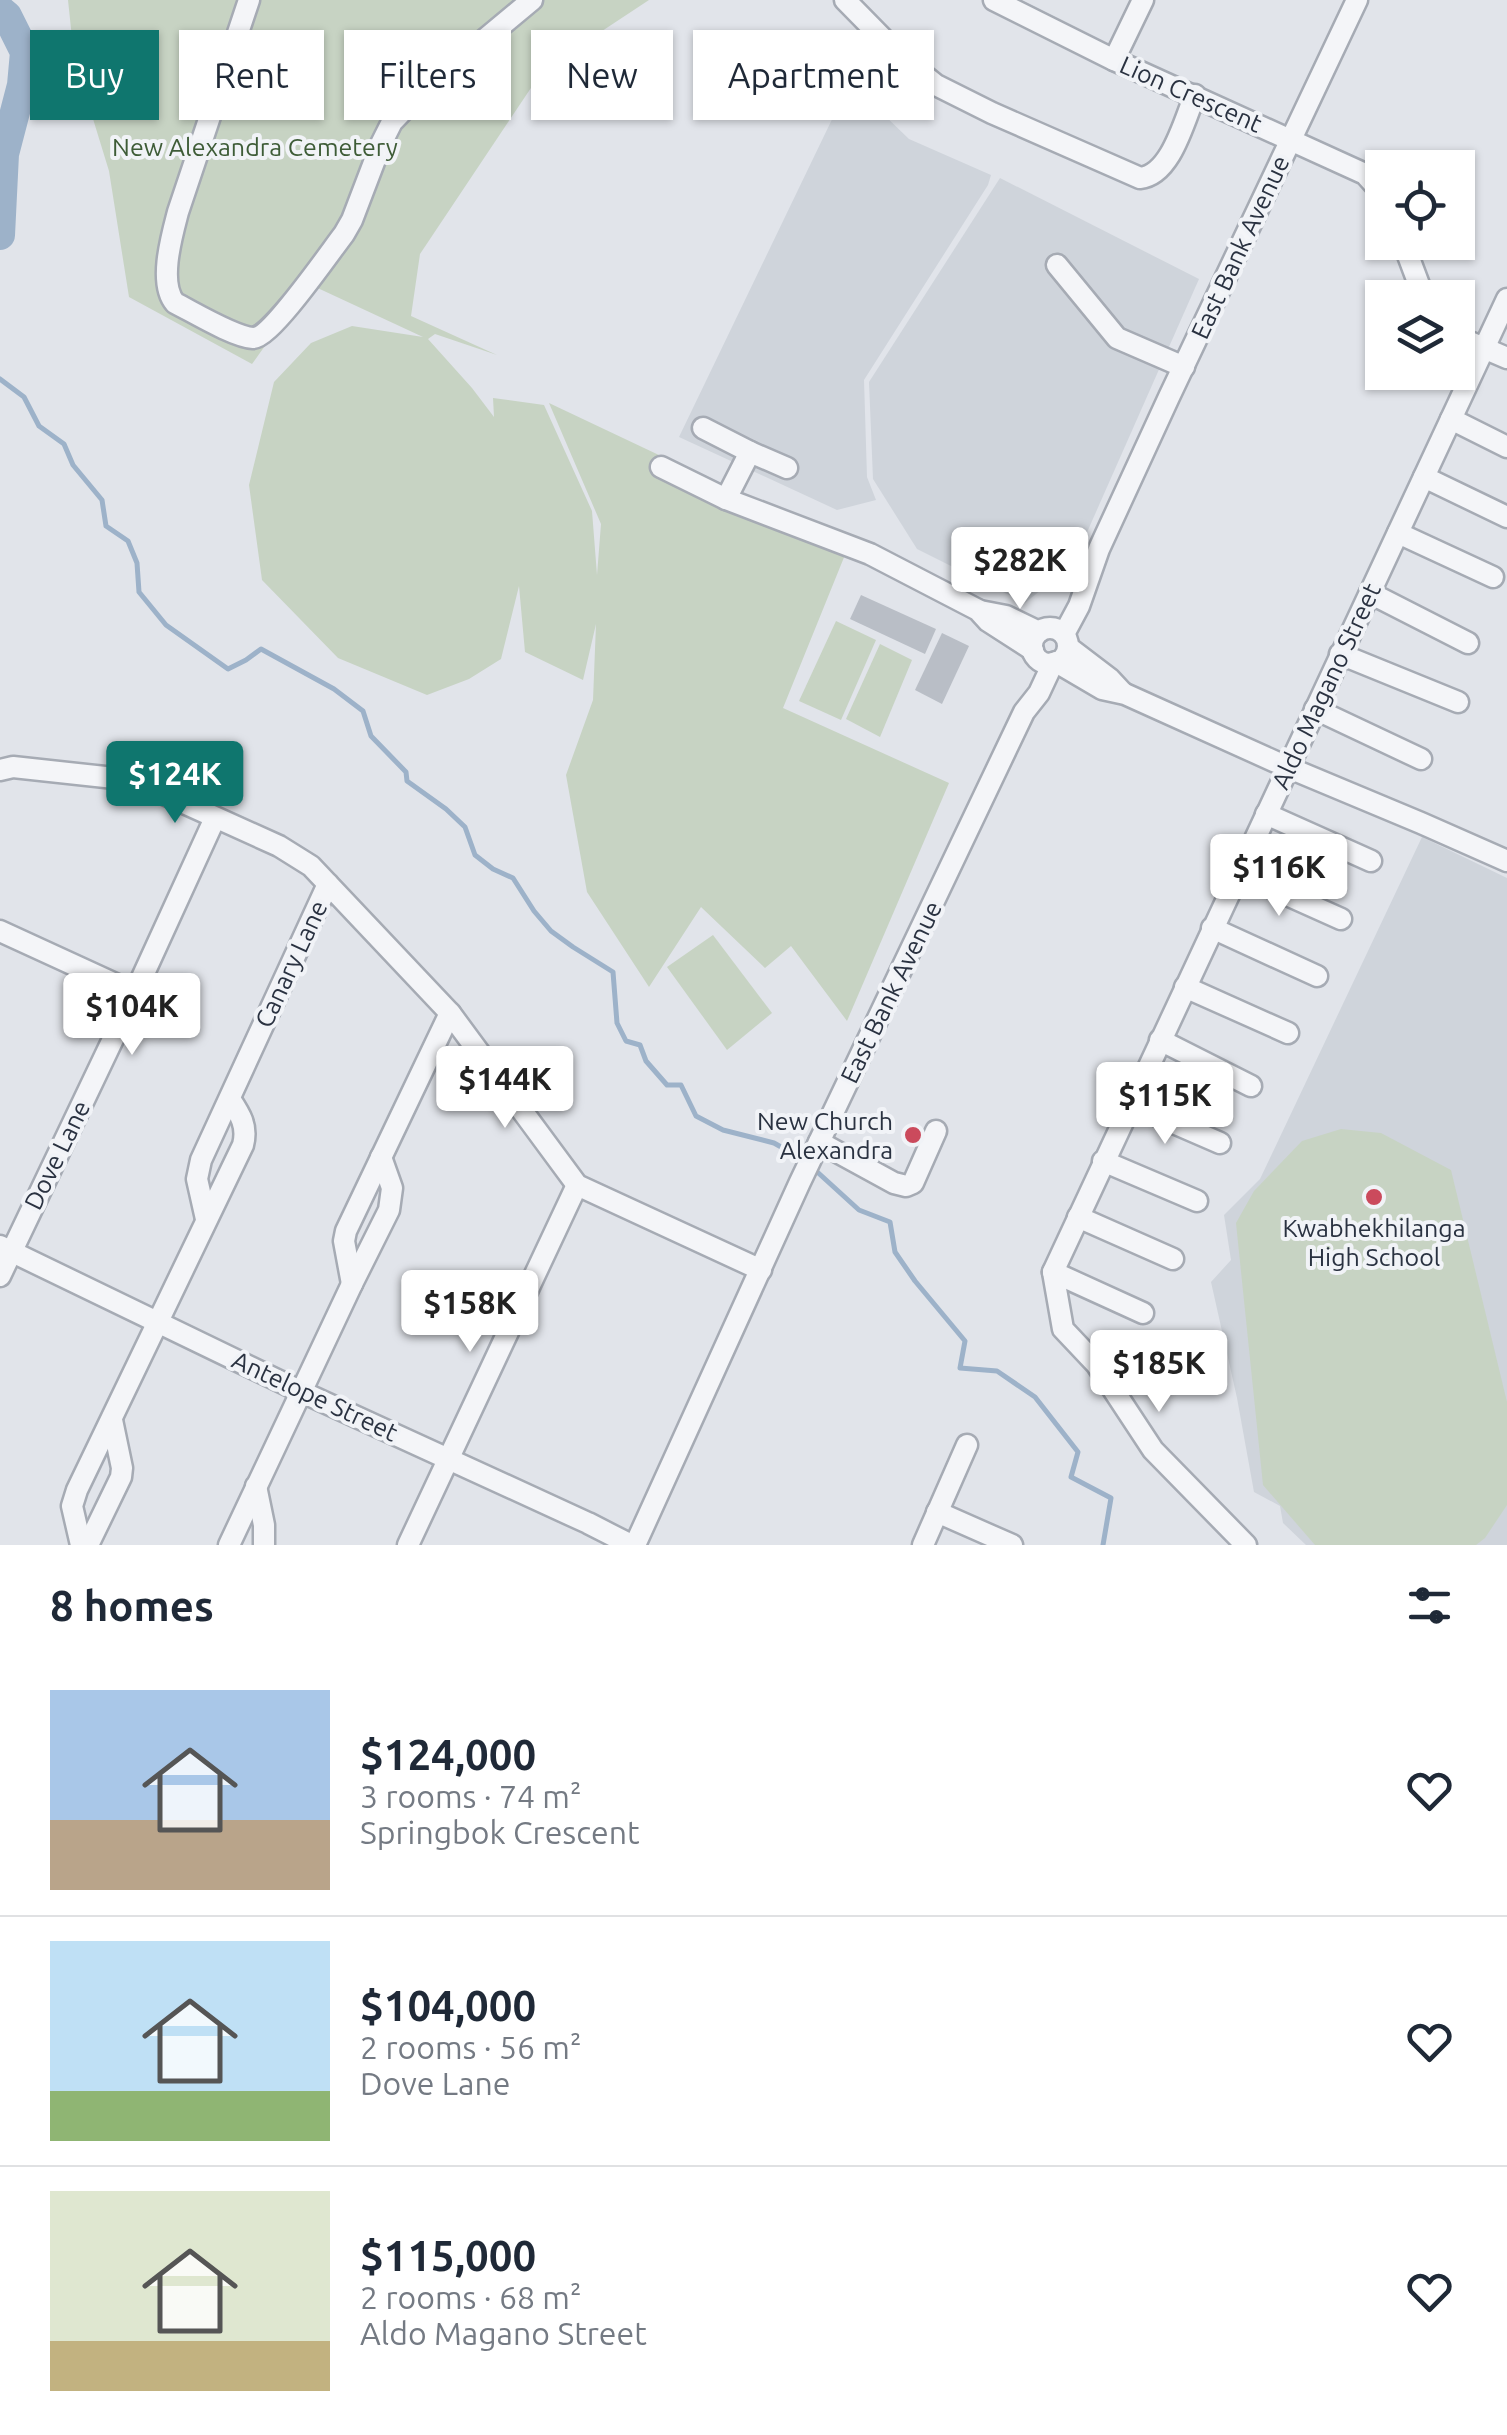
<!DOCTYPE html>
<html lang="en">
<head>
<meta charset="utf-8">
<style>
	:root { --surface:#fff; --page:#f2f2f3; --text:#1f2937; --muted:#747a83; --line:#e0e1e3; --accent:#0f766e }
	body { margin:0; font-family:Ubuntu,sans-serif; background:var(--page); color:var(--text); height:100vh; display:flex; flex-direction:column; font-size:38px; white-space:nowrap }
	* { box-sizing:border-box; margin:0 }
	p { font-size:32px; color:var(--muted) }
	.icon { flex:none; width:55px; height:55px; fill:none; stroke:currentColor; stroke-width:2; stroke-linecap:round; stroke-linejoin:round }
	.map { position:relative; height:1545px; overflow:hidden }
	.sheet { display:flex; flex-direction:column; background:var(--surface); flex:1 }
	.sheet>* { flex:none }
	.banner { position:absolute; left:30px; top:30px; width:1000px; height:90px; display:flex; gap:20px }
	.buttons { position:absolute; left:1365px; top:150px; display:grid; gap:20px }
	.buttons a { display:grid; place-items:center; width:110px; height:110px; border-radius:0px; background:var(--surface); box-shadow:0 2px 8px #0004; font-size:50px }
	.price { position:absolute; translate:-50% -85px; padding:0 22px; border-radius:10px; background:#fff; color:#222; font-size:32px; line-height:65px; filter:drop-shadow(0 2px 5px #0008) }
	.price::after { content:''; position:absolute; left:50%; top:60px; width:30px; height:22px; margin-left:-15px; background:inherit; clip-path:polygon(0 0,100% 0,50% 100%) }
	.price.selected { background:var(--accent); color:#fff }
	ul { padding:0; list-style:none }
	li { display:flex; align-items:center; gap:30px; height:250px; padding:0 50px }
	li+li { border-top:2px solid var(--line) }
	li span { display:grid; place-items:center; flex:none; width:280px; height:200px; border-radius:0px; color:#555 }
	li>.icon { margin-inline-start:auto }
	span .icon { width:120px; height:120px; fill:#fffc; stroke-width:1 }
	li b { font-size:42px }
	h2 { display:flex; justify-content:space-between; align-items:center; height:120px; padding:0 50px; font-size:42px }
	.chip { padding:0 35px; border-radius:0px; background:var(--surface); box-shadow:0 2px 8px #0004; font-size:35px; line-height:90px }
	.chip.selected { background:var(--accent); color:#fff }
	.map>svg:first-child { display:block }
	.built { fill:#cfd4db }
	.green { fill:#c7d3c3 }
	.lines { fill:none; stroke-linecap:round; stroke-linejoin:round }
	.stream { stroke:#9db2c9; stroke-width:5 }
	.river { stroke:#9db2c9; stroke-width:30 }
	.building { fill:#b9bec6 }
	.minor-casing { stroke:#a6abb4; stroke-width:25 }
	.minor { stroke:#f4f5f8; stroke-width:20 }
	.poi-dot { fill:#cb4a5c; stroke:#f1f3f7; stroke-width:4 }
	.labels { text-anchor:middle; stroke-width:8; stroke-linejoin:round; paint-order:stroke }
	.street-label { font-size:25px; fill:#2a3241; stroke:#f1f3f7 }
	.park-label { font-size:25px; fill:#3e5c37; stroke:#f1f3f7 }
	.poi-label { font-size:25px; fill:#2a3241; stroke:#f1f3f7; text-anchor:end }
</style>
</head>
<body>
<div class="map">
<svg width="1507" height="1545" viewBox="0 0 1507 1545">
	<rect width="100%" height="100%" fill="#e1e4ea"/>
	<g class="built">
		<path d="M850 82 909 139 991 175 988 185 864 380 867 477 876 500 837 510 679 437Z"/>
		<path d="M1000 178 1199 279 1073 564 1025 603 917 549 873 479 869 382Z"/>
		<path d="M1422 837 1507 878V1545H1306L1283 1523 1280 1506 1254 1492 1237 1398 1211 1282 1231 1260 1224 1215 1260 1179Z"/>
	</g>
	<g class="green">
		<path d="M68 0H649L543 70 420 254 411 316 497 355 435 334 428 339 472 388 494 417 493 398 544 405 592 511 597 575 601 524 549 403 849 545 783 708 949 783 847 1021 791 946 765 968 701 907 649 987 587 892 566 775 593 700 596 624 583 680 525 652 519 586 501 659 469 679 427 695 338 658 262 580 249 485 274 382 311 343 352 326 423 337 309 284 252 364 129 297 109 171 74 57Z"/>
		<path d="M836 621 876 640 841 720 799 701Z"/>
		<path d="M880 644 912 660 880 737 846 719Z"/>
		<path d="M713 935 772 1013 727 1050 667 967Z"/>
		<path d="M1341 1129 1381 1133 1451 1170 1507 1402V1505L1485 1538 1476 1545H1315L1263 1485 1236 1223 1254 1191 1302 1141Z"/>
	</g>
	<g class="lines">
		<g class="stream">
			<path d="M0 379 24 397 39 426 64 444 73 465 102 500 106 526 128 541 137 563 139 592 166 625 228 669 246 660 261 649 334 689 363 711 371 736 406 772 407 781 446 809 465 827 475 855 493 869 513 878 534 911 551 931 573 947 613 972 617 1023 626 1041 640 1045 646 1061 667 1085H681L696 1116 723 1130 774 1143 806 1161"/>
			<path d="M814 1169 859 1210 890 1222 895 1252 915 1281 965 1341 960 1368 997 1371 1035 1397 1078 1452 1071 1477 1111 1498 1103 1545"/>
		</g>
		<path class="river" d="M0 10 7 16 25 52 22 85 4 154 0 235"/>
	</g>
	<g class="building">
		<path d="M861 595 936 629 925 654 850 619Z"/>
		<path d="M942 633 969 646 942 704 915 690Z"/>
	</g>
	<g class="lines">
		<g class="minor-casing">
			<g id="minor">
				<path d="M249 0 178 212C172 235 158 283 175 303 193 312 234 337 253 338 271 338 330 252 344 234L352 220 381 144 392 122 419 94 532 0"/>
				<path d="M845 0 899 55 936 85 992 113 1140 178C1171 175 1184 121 1195 95"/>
				<path d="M994 0 1114 60 1365 174 1382 193"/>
				<path d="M1114 60 1143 0"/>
				<path d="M1403 242 1424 298"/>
				<path d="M1057 265 1117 338 1184 367"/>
				<path d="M1458 337 1507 358"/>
				<path d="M1451 419 1507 447"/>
				<path d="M703 428 750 452"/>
				<path d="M661 467 726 499 870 554 978 610 988 621 1033 650"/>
				<path d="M1424 477 1507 517"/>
				<path d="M726 499 750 452 787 468"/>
				<path d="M1398 533 1493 577"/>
				<path d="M1370 593 1468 643"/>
				<path d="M980 611 1006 616 1039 632"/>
				<circle cx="1050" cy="646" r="18"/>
				<path d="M1064 634 1079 606 1099 549 1169 397 1357 0"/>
				<path d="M1068 647 1110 679 1123 693"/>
				<path d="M1340 654 1458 702"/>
				<path d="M1056 662 1102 689 1125 694 1287 767 1421 823 1507 861"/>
				<path d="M1315 709 1421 759"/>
				<path d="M0 770 13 767 133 780 279 846 311 866 450 1013 577 1185 761 1270"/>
				<path d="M1266 814 1371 861"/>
				<path d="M1238 873 1341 919"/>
				<path d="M1212 928 1317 976"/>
				<path d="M0 931 135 993"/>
				<path d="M1185 987 1288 1033"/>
				<path d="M1160 1040 1251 1086"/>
				<path d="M1130 1104 1220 1143"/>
				<path d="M819 1142 894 1183 906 1186 913 1183 936 1131"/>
				<path d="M1103 1161 1197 1201"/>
				<path d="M1078 1217 1173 1259"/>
				<path d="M206 1219 197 1179 201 1160 328 884"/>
				<path d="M0 1246 302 1392 588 1523 631 1545"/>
				<path d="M1053 1272 1143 1313"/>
				<path d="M0 1276 135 993 215 818"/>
				<path d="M352 1284 344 1241 346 1231 450 1013"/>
				<path d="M256 1486 264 1525V1545"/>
				<path d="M937 1512 1012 1545"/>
				<path d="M81 1545 72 1506 77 1490 243 1145C248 1126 240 1114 230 1099"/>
				<path d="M88 1545 121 1477 122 1468 112 1420"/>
				<path d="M229 1545 352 1284 389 1210 392 1188 381 1157"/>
				<path d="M408 1545 577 1185"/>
				<path d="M635 1545 800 1182 1024 712 1039 693 1053 663"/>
				<path d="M923 1545 967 1445"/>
				<path d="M1246 1545 1153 1450 1097 1365 1063 1329 1053 1272 1507 299"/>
			</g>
		</g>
		<use href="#minor" class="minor"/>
	</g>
	<g class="poi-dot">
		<circle cx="913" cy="1135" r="10"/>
		<circle cx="1374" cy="1197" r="10"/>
	</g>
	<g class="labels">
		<g class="street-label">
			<text transform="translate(1191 94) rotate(24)" y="9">Lion Crescent</text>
			<text transform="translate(1240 247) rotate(-65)" y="9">East Bank Avenue</text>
			<text transform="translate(1326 686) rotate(-65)" y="9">Aldo Magano Street</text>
			<text transform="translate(291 964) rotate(-65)" y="9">Canary Lane</text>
			<text transform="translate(891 992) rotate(-64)" y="9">East Bank Avenue</text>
			<text transform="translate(57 1155) rotate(-64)" y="9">Dove Lane</text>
			<text transform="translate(315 1396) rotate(25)" y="9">Antelope Street</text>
		</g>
		<g class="park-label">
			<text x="255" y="156">New Alexandra Cemetery</text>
		</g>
		<g class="poi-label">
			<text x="893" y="1130">New Church<tspan x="893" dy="29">Alexandra</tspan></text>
			<text x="1374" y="1237" text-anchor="middle">Kwabhekhilanga<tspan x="1374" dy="29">High School</tspan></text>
		</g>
	</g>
</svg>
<div class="buttons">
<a><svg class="icon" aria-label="locate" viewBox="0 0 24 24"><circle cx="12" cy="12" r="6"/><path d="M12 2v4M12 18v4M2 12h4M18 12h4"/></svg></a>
<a><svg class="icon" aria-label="layers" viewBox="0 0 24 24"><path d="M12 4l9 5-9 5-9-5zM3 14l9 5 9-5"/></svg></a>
</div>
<b class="price" style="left:1020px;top:612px">$282K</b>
<b class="price selected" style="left:175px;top:826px">$124K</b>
<b class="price" style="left:1279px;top:919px">$116K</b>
<b class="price" style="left:132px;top:1058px">$104K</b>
<b class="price" style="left:505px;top:1131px">$144K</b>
<b class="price" style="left:1165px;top:1147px">$115K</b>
<b class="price" style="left:470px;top:1355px">$158K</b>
<b class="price" style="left:1159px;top:1415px">$185K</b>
<div class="banner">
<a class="chip selected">Buy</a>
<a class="chip">Rent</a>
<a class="chip">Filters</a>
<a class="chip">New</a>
<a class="chip">Apartment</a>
</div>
</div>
<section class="sheet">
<h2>8 homes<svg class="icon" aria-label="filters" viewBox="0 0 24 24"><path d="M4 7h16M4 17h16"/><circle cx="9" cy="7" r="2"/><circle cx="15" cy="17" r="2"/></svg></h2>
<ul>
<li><span style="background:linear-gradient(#a9c7e8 65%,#b9a48a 0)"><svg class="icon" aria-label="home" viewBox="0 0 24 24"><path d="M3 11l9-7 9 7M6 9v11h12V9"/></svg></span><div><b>$124,000</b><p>3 rooms · 74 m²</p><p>Springbok Crescent</p></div><svg class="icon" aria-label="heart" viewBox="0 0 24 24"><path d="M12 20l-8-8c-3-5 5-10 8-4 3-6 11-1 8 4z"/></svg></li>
<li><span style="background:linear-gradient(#bfe0f5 75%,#8fb573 0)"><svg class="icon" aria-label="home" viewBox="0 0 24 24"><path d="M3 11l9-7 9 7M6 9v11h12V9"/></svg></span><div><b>$104,000</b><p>2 rooms · 56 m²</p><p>Dove Lane</p></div><svg class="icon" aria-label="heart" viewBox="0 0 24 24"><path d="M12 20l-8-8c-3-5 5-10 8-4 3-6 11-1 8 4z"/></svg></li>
<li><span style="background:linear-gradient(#dfe7d0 75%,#c2b280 0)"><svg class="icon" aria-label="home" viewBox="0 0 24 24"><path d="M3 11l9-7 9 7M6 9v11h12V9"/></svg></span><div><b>$115,000</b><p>2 rooms · 68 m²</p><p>Aldo Magano Street</p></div><svg class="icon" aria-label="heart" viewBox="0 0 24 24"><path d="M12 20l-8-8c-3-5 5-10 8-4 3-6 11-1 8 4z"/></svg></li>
</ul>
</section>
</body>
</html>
